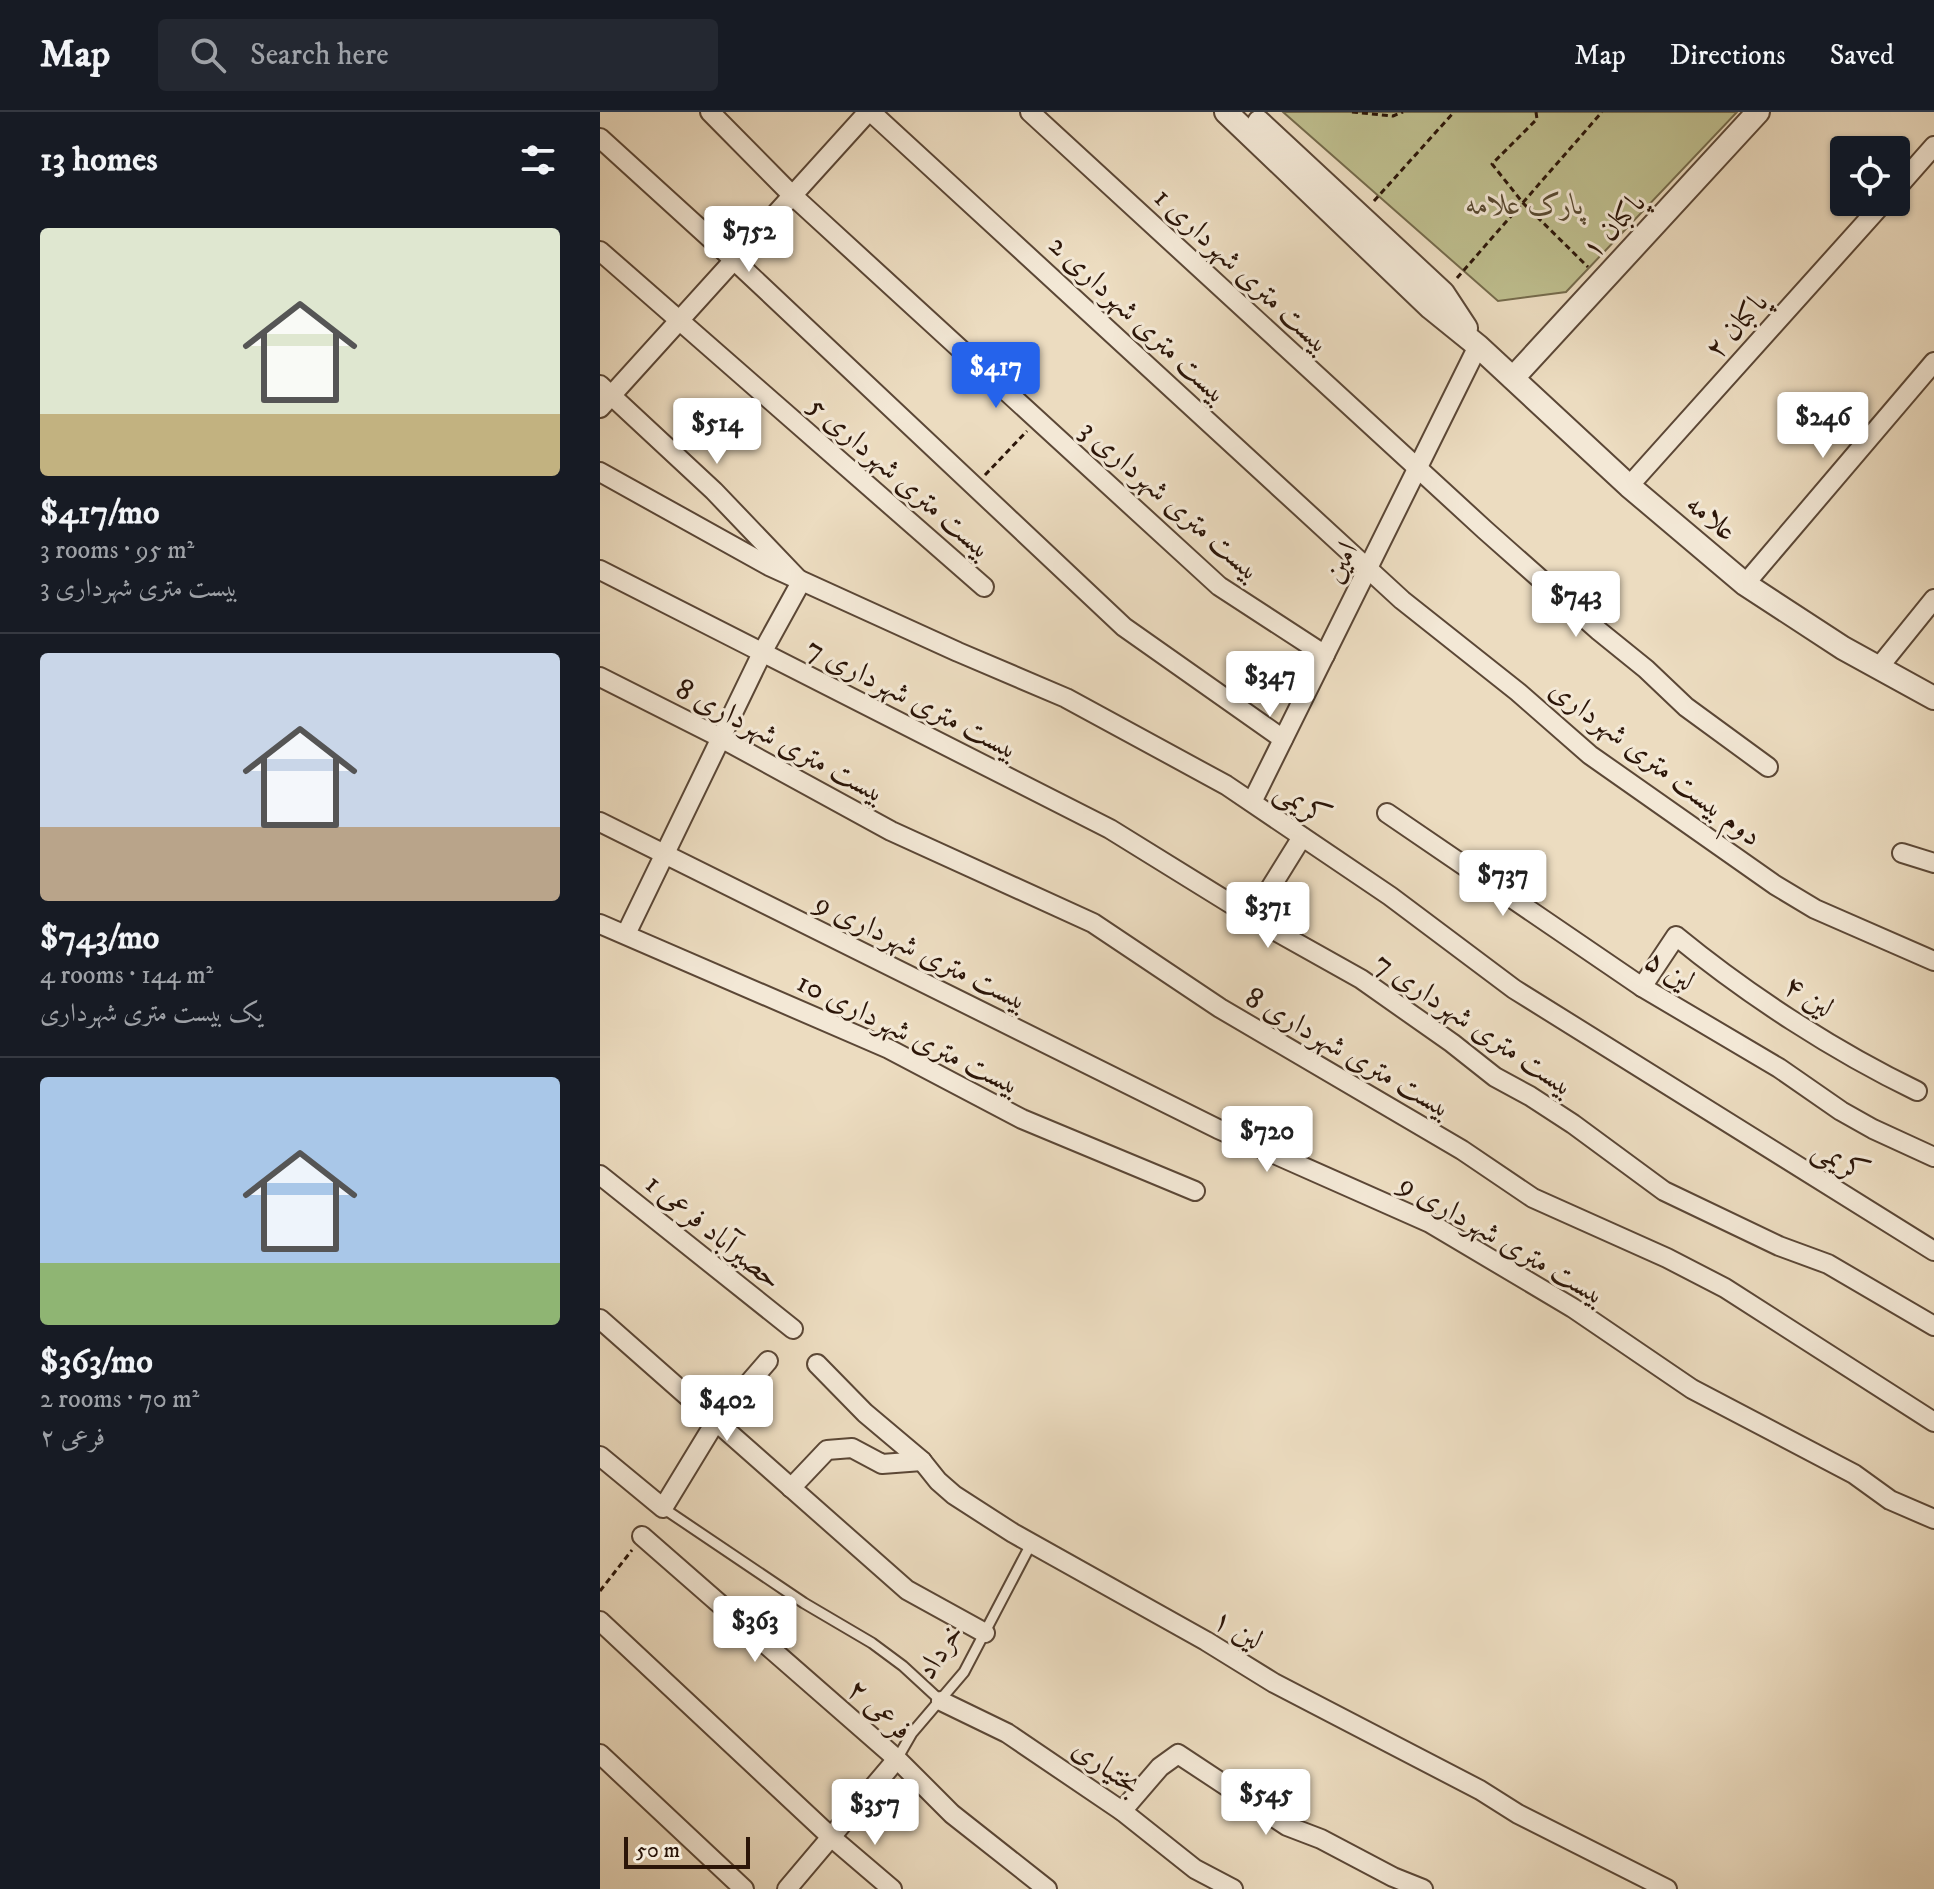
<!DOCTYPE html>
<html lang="en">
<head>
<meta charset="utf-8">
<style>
	:root { --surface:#171b24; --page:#242831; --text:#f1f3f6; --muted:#9ea1a6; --line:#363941; --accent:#2563eb }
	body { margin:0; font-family:"IM FELL DW Pica",Amiri,serif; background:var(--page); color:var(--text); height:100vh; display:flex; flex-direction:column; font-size:30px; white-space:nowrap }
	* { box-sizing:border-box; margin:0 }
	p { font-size:26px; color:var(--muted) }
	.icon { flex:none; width:44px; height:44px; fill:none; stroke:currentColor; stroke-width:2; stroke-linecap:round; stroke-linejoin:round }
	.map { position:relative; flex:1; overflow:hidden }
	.panel { display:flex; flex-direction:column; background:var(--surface); width:600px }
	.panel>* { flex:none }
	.buttons { position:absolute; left:1230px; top:24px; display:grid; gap:16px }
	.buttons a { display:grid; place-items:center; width:80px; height:80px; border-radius:8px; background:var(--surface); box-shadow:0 2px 6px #0004; font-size:40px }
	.scale { position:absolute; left:24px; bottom:20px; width:126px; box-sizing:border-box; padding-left:8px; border:4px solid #2b1508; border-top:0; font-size:22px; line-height:28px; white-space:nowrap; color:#2b1508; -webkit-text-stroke:6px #f3e8d6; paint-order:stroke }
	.price { position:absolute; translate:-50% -68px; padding:0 18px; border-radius:8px; background:#fff; color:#222; font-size:26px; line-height:52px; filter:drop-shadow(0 2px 4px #0008) }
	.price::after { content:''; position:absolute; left:50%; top:48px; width:24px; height:18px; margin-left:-12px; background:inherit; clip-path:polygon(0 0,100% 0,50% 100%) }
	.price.current { background:var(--accent); color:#fff }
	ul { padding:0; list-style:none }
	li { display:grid; align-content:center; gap:16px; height:424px; padding:0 40px }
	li+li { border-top:2px solid var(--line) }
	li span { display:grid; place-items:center; height:248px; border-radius:8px; color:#555 }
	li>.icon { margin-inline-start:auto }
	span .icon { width:144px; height:144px; fill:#fffc; stroke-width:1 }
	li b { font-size:34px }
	h2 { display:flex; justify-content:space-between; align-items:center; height:96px; padding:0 40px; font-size:34px }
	header { display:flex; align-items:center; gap:48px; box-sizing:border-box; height:112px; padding:0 40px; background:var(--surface); border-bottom:2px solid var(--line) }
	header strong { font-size:38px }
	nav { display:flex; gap:44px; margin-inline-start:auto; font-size:28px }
	.search { width:560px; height:72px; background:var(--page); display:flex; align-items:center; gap:20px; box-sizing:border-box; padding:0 28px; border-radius:8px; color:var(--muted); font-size:30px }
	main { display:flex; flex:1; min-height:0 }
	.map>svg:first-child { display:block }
	.green { fill:#bebe8e; stroke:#746a4b; stroke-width:2 }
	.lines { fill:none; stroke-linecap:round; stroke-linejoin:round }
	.service-casing { stroke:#5b4736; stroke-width:13 }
	.minor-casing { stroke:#5b4736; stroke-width:22 }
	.tertiary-casing { stroke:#5b4736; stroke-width:26 }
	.path { stroke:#2b1508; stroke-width:3; stroke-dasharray:6 4; stroke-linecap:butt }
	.service { stroke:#f3e8d6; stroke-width:9 }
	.minor { stroke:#f3e8d6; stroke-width:18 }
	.tertiary { stroke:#f3e8d6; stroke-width:22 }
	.labels { text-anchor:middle; stroke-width:6; stroke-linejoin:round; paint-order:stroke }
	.park-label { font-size:30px; font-style:italic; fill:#574830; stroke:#f3e8d6 }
	.street-label { font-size:30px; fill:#2b1508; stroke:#f3e8d6 }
</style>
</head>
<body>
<header>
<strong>Map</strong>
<div class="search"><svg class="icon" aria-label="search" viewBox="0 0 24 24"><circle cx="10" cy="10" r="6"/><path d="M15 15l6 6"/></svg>Search here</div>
<nav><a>Map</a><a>Directions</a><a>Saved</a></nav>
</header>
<main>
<section class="panel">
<h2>13 homes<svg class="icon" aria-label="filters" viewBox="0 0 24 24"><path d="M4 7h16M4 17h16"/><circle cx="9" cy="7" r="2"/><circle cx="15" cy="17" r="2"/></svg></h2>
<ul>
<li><span style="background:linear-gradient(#dfe7d0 75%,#c2b280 0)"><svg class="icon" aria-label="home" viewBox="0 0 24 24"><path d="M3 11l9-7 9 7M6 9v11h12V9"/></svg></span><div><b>$417/mo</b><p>3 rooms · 95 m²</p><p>بیست متری شهرداری 3</p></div></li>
<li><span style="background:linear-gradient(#c9d6e8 70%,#b9a48a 0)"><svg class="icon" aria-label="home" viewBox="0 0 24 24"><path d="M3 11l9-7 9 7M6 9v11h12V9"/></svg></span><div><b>$743/mo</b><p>4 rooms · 144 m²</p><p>یک بیست متری شهرداری</p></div></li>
<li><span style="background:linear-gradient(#a9c7e8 75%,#8fb573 0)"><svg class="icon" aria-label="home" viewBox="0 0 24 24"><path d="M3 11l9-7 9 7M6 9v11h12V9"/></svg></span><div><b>$363/mo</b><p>2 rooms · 70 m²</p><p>۲ فرعی</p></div></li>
</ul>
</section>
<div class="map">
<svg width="1334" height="1777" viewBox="0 0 1334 1777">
	<rect width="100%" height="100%" fill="#ecdcc0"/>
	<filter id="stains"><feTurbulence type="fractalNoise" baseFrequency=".0025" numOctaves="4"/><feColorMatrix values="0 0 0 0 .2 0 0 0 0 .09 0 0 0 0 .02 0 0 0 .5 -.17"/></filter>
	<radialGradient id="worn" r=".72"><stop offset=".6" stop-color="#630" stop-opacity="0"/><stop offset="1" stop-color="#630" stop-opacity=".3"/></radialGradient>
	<path class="green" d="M683 0H1137L966 180 898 189Z"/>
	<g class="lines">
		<g class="service-casing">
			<g id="service">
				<path d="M63 1396 204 1491 272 1531 303 1554 341 1589"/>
				<path d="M297 1647 312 1621 364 1560 431 1432"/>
			</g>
		</g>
		<g class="minor-casing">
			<g id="minor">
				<path d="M110 0 192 83 619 474 725 543"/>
				<path d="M271 0 802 488 918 580 990 643 1175 773 1215 797 1334 849"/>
				<path d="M430 0 885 418 999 519 1046 557 1086 595 1168 655"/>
				<path d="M0 26 134 148 524 515 683 627"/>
				<path d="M1296 77 1334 34"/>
				<path d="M0 139 384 475"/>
				<path d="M0 273 114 379 201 470 163 539 26 822"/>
				<path d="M0 296 268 0"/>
				<path d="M0 360 169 454 358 540 466 586 626 673 790 784 914 877 1334 1139"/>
				<path d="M1029 374 1284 90"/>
				<path d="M0 458 510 717 670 816 761 867 852 931 895 965 930 984 973 1012 1064 1079 1179 1134 1228 1152 1334 1214"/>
				<path d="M1145 472 1334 250"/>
				<path d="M1279 555 1334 487"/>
				<path d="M0 565 121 626 291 719 493 811 620 896 862 1038 933 1086 1067 1146 1125 1176 1334 1310"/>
				<path d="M652 690 878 234"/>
				<path d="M787 701 1042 875 1179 956 1241 999 1273 1017 1334 1045"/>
				<path d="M0 710 618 1017 830 1111 973 1196 1092 1277 1254 1362 1290 1388 1334 1407"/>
				<path d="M1302 741 1334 751"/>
				<path d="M653 804 702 725"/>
				<path d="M0 812 289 937 422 1007 595 1079"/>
				<path d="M1042 875 1076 824C1148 883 1234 939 1317 979"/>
				<path d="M0 1063 193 1217"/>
				<path d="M0 1207 307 1478 385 1521"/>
				<path d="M217 1252 265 1301 322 1349 338 1369 354 1383 413 1421 606 1529 674 1571 880 1678 918 1702 1067 1777"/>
				<path d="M0 1344 63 1396 116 1309 168 1249"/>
				<path d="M191 1376 227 1338 252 1336 282 1352 322 1349"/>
				<path d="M42 1424 297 1647 352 1702 447 1777"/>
				<path d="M0 1509 231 1725 292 1777"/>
				<path d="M341 1589 407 1621 522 1699 595 1757 633 1777"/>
				<path d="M0 1642 144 1777"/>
				<path d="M522 1699 560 1655 578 1642 687 1714 721 1727 793 1765 823 1777"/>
				<path d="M187 1777 297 1647"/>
			</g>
		</g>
		<g class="tertiary-casing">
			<g id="tertiary">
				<path d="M626 0 831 196 878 234 1029 374 1145 472 1243 536 1334 586"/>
				<path d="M659 10 843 181 866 216"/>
				<path d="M913 266 1158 0"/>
			</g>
		</g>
		<g class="path">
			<path d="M752 0 793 4 803 0"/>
			<path d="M936 0 937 7 892 52 923 91 988 155"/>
			<path d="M774 89 854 0"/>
			<path d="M857 166 1002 0"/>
			<path d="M385 363 427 319"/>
			<path d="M0 1479 32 1438"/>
		</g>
		<use href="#service" class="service"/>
		<use href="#minor" class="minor"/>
		<use href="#tertiary" class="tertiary"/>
	</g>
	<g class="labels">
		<g class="park-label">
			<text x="925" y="102">پارک علامه</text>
		</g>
		<g class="street-label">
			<text transform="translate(1013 113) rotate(-47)" y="10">پاکبان ۱</text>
			<text transform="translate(643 158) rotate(43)" y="10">بیست متری شهرداری 1</text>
			<text transform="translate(539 207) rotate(43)" y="10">بیست متری شهرداری 2</text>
			<text transform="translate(1136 213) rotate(-48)" y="10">پاکبان ۲</text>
			<text transform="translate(301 365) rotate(41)" y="10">بیست متری شهرداری 5</text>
			<text transform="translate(571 388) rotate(41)" y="10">بیست متری شهرداری 3</text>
			<text transform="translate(1112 405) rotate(40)" y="10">علامه</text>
			<text transform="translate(740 450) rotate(-63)" y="10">امین</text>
			<text transform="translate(313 586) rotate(27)" y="10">بیست متری شهرداری 7</text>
			<text transform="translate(181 628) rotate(28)" y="10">بیست متری شهرداری 8</text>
			<text transform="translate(1056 650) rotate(37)" y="10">دوم بیست متری شهرداری</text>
			<text transform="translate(703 691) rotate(35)" y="10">کریمی</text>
			<text transform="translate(322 839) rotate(26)" y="10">بیست متری شهرداری 9</text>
			<text transform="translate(1070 858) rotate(32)" y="10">لین ۵</text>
			<text transform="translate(1209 884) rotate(34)" y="10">لین ۴</text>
			<text transform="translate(875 912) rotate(34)" y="10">بیست متری شهرداری 7</text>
			<text transform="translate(309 921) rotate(26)" y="10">بیست متری شهرداری 10</text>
			<text transform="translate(749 940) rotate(30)" y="10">بیست متری شهرداری 8</text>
			<text transform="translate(1241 1048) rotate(31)" y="10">کریمی</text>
			<text transform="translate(114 1119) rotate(39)" y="10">حصیرآباد فرعی 1</text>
			<text transform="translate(903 1127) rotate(30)" y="10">بیست متری شهرداری 9</text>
			<text transform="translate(638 1517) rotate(31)" y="10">لین ۱</text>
			<text transform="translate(339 1539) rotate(-57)" y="10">خرداد</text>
			<text transform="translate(280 1597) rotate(42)" y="10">۲ فرعی</text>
			<text transform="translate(507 1654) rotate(35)" y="10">بختیاری</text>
		</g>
	</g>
	<rect width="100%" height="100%" filter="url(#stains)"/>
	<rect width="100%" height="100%" fill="url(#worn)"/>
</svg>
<div class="buttons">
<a><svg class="icon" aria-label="locate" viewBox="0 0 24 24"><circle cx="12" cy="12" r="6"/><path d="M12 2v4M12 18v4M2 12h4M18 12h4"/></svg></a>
</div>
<div class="scale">50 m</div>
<b class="price" style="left:149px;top:162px">$752</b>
<b class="price current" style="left:396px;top:298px">$417</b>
<b class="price" style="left:1223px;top:348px">$246</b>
<b class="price" style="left:117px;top:354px">$514</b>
<b class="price" style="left:976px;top:527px">$743</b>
<b class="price" style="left:670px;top:607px">$347</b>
<b class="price" style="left:903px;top:806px">$737</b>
<b class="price" style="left:668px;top:838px">$371</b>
<b class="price" style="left:667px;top:1062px">$720</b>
<b class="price" style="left:127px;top:1331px">$402</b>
<b class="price" style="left:155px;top:1552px">$363</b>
<b class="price" style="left:666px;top:1725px">$545</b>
<b class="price" style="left:275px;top:1735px">$357</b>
</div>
</main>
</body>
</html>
